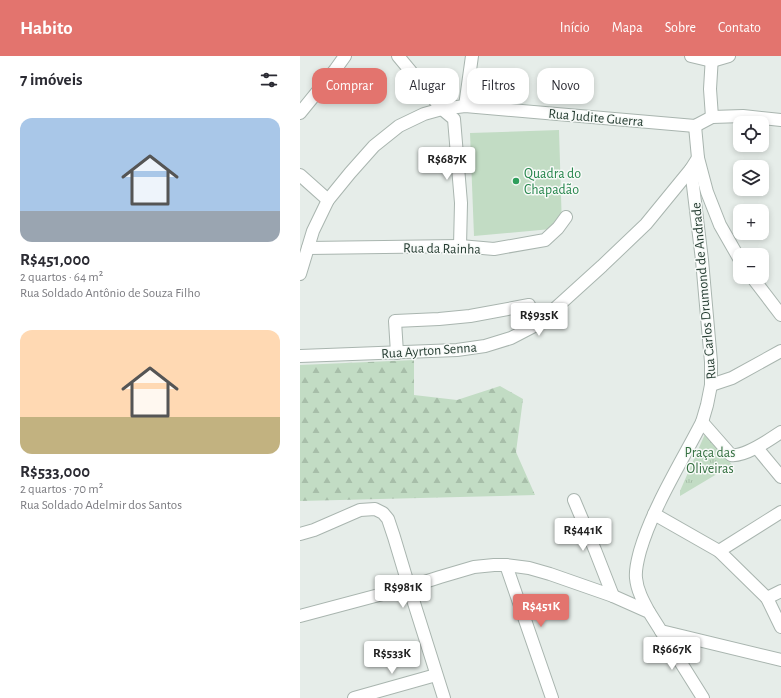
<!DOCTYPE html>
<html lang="pt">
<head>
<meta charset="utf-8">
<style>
	:root { --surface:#fff; --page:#f2f2f3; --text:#2b2b33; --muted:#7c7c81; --accent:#e3746e }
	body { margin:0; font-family:"Alegreya Sans",sans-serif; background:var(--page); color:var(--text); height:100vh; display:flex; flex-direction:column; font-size:15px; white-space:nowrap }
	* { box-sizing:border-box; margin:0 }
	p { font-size:13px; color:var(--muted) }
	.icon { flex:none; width:22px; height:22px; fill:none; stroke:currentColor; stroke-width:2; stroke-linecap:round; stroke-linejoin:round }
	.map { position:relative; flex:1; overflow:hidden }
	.details { display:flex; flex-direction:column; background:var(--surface); width:300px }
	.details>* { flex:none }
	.guide { position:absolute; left:12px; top:12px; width:380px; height:36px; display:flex; gap:8px }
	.controls { position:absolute; left:433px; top:60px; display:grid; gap:8px }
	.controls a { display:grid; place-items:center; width:36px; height:36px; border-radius:8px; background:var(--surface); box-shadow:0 2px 6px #0003; font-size:20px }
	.price { position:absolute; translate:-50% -34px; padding:0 9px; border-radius:4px; background:#fff; color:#222; font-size:13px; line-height:26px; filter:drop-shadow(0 1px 2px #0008) }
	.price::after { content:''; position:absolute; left:50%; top:24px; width:12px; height:9px; margin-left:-6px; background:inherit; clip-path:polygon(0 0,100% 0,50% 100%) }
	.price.active { background:var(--accent); color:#fff }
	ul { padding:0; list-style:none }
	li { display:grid; align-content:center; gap:8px; height:212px; padding:0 20px }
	li span { display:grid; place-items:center; height:124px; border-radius:12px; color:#555 }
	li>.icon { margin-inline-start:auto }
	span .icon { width:72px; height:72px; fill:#fffc; stroke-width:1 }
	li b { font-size:17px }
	h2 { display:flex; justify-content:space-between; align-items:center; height:48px; padding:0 20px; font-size:17px }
	.tag { padding:0 14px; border-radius:12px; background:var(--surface); box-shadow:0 2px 6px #0003; font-size:14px; line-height:36px }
	.tag.active { background:var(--accent); color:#fff }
	header { display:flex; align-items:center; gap:24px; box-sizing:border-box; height:56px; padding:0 20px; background:var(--accent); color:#fff }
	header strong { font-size:19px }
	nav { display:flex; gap:22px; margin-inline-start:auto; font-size:14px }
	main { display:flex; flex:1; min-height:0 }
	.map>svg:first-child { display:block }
	.grass { fill:#c2dcc4 }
	.forest { fill:url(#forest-firs) }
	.park { fill:url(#park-tufts) }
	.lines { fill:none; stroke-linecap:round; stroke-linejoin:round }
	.minor-casing { stroke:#a9b5af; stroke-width:14 }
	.minor { stroke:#fff; stroke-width:12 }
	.leisure-dot { fill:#2e9e5b; stroke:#f7faf8; stroke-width:1.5 }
	.labels { text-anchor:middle; stroke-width:3; stroke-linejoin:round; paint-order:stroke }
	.street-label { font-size:14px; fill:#273e33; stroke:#f7faf8 }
	.leisure-label { font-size:14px; fill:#27864d; stroke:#f7faf8; text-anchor:start }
	.park-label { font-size:14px; fill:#357041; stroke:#f7faf8 }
</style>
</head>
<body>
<header>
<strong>Habito</strong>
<nav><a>Início</a><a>Mapa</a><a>Sobre</a><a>Contato</a></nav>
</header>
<main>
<section class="details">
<h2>7 imóveis<svg class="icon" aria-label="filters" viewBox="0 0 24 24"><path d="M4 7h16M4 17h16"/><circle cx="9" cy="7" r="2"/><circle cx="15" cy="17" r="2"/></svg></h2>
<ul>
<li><span style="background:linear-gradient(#a9c7e8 75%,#9aa5b1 0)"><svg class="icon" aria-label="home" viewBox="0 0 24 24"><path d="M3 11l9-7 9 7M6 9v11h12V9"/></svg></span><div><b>R$451,000</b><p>2 quartos · 64 m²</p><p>Rua Soldado Antônio de Souza Filho</p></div></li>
<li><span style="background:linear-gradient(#ffd9b3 70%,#c2b280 0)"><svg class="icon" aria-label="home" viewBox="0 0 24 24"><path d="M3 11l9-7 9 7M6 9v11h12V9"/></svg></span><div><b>R$533,000</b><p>2 quartos · 70 m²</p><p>Rua Soldado Adelmir dos Santos</p></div></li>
</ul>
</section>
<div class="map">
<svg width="481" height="642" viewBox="0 0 481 642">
	<defs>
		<pattern id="forest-firs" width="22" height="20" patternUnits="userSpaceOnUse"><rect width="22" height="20" fill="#c2dcc4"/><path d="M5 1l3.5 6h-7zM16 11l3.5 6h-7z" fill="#a7bea9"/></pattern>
		<pattern id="park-tufts" width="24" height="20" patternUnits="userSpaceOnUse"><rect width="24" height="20" fill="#c2dcc4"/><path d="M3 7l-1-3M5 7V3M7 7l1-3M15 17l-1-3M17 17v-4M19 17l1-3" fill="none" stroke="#a7bea9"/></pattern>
	</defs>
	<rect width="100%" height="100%" fill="#e6ede9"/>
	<path class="grass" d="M259 74 262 172 174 180 170 77Z"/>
	<path class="forest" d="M114 304V339L157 344 200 330 223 343 216 396 235 439 0 445V309Z"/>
	<path class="park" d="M408 374 432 409 380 440V435L405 378Z"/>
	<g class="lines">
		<g class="minor-casing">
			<g id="minor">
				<path d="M98 0 142 53 154 63 161 147 160 190"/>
				<path d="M391 0 412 5 429 0"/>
				<path d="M412 0 410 33 412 61"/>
				<path d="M165 50 172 0"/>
				<path d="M0 57 35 14 45 0"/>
				<path d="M395 70 398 102 407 136 420 169 440 204"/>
				<path d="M0 119 28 144"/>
				<path d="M8 192 160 190 194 193 245 184 258 172 266 161"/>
				<path d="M0 218 13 175 28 144 50 117 74 90 99 70 124 58 142 53 165 50 395 70 412 61 443 60 481 64"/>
				<path d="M452 221 481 259"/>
				<path d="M97 297 95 265 139 263 170 260 229 249 238 268"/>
				<path d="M0 300 157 294 185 290 211 282 238 268 302 210 346 168 391 113 398 102"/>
				<path d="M411 329 432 322 481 295"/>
				<path d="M402 366 431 399C445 401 469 384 481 376"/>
				<path d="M457 392 481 421"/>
				<path d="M274 444 295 494 313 540"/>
				<path d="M354 458 419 495 467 542 481 571"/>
				<path d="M0 478 14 474 60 454 75 453 83 457 88 463 94 481 109 531 144 642"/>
				<path d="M419 495 481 456"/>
				<path d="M206 509 252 642"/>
				<path d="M467 542 481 535"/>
				<path d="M349 556C343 545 337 534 336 522 335 513 338 503 340 495 353 451 381 407 402 366L407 349 411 329V306L402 204 391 113"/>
				<path d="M0 560 109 531 140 521 174 511 194 509H206L229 512 250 518 313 540 349 556 361 575 481 604"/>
				<path d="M361 575 403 642"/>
				<path d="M54 642 136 619"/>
			</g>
		</g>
		<use href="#minor" class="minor"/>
	</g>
	<circle class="leisure-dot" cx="216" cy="125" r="4"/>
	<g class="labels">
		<g class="street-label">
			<text transform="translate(296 61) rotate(5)" y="5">Rua Judite Guerra</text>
			<text transform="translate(142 192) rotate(1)" y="5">Rua da Rainha</text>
			<text transform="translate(403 235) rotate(-95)" y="5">Rua Carlos Drumond de Andrade</text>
			<text transform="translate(129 294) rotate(-4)" y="5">Rua Ayrton Senna</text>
		</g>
		<g class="leisure-label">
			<text x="224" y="122">Quadra do<tspan x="224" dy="16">Chapadão</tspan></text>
		</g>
		<g class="park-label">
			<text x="410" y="401">Praça das<tspan x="410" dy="16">Oliveiras</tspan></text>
		</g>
	</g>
</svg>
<div class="controls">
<a><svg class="icon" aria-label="locate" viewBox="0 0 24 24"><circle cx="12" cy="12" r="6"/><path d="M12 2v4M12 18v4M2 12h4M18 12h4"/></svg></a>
<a><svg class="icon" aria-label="layers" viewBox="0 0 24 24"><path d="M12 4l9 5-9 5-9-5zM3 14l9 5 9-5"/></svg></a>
<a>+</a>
<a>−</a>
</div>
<b class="price" style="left:147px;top:125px">R$687K</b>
<b class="price" style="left:239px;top:281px">R$935K</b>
<b class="price" style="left:283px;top:496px">R$441K</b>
<b class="price" style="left:103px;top:553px">R$981K</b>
<b class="price active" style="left:241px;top:572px">R$451K</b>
<b class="price" style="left:372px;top:615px">R$667K</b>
<b class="price" style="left:92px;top:619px">R$533K</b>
<div class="guide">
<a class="tag active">Comprar</a>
<a class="tag">Alugar</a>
<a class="tag">Filtros</a>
<a class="tag">Novo</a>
</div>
</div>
</main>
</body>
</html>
